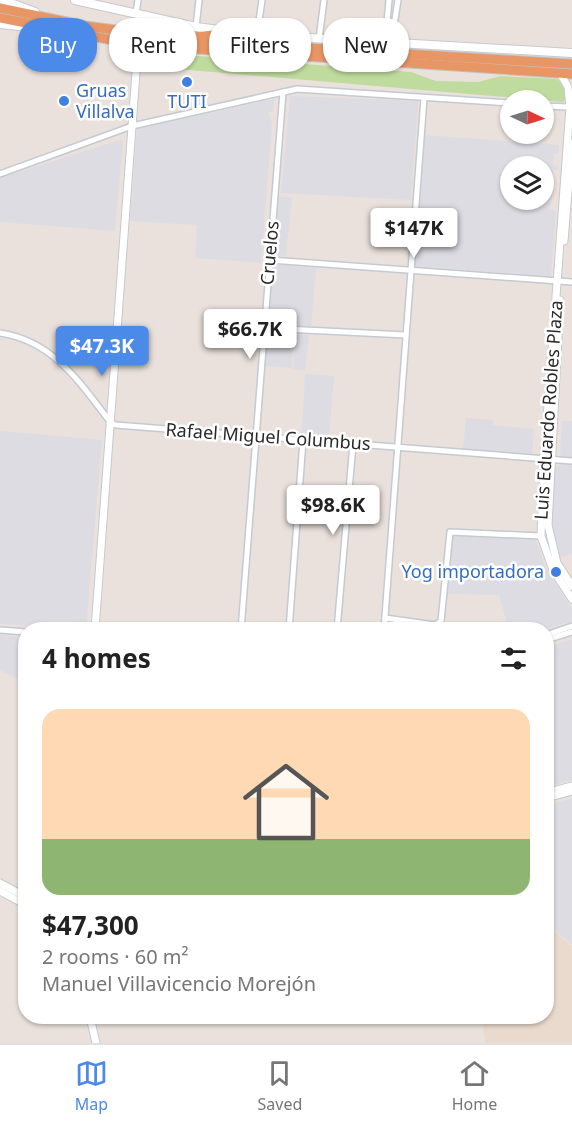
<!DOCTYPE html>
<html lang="en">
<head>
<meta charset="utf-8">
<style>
	:root { --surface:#fff; --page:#f2f2f2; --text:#222; --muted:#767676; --line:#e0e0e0; --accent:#4b8ae8 }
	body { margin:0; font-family:"Noto Sans",sans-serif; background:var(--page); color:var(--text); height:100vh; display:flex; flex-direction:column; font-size:22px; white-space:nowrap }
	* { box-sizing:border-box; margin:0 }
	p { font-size:20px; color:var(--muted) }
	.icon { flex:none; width:33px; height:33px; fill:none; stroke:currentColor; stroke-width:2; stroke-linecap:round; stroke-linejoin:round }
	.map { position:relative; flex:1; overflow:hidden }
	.sheet { position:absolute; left:18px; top:622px; width:536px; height:402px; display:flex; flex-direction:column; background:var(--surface); border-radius:24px; box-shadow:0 2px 4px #0004 }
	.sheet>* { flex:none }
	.banner { position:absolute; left:18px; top:18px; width:537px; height:54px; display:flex; gap:12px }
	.needle { width:39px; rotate:94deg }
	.tools { position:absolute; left:500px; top:90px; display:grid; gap:12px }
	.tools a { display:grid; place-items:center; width:54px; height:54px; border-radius:50%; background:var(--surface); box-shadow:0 2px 4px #0004; font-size:30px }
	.price { position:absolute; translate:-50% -51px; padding:0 14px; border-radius:6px; background:#fff; color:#222; font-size:20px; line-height:39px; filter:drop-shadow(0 2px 3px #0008) }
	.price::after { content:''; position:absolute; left:50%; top:36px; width:18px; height:14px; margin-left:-9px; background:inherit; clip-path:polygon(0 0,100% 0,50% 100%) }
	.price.current { background:var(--accent); color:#fff }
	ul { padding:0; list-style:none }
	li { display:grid; align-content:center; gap:12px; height:318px; padding:0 24px }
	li+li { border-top:2px solid var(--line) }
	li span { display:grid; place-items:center; height:186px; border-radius:18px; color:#555 }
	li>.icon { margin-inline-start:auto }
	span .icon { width:108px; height:108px; fill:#fffc; stroke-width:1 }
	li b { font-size:26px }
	h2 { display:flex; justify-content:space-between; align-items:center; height:72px; padding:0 24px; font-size:26px }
	.chip { padding:0 21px; border-radius:24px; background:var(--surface); box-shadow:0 2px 4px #0004; font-size:21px; line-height:54px }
	.chip.current { background:var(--accent); color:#fff }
	.dock { display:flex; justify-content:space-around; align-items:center; height:84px; border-top:2px solid var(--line); background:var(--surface); font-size:16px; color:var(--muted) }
	.dock a { display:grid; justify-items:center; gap:3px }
	.dock .current { color:var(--accent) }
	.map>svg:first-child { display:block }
	.industrial { fill:#dddce3; fill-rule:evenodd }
	.education { fill:#eadacd }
	.green { fill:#c0db9e }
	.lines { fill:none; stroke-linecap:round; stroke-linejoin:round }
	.minor-casing { stroke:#c4cad1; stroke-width:8 }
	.tertiary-casing { stroke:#c4cad1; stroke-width:9 }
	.secondary-casing { stroke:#c4cad1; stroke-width:10 }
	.trunk-casing { stroke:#c3c3c3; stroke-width:11 }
	.minor { stroke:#fff; stroke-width:5 }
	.tertiary { stroke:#fff; stroke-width:7 }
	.secondary { stroke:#fff; stroke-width:8 }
	.trunk { stroke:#e89666; stroke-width:9 }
	.shop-dot { fill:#3f7fe0; stroke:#fff; stroke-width:2 }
	.labels { text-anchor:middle; stroke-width:5; stroke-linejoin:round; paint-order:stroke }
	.shop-label { font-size:18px; fill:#366cbe; stroke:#fff; text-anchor:start }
	.street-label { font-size:18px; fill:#292929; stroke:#fff }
</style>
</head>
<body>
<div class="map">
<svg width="572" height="1043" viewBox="0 0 572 1043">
	<rect width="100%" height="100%" fill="#eae1dc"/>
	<g class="industrial">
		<path d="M290 96 418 101 411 200 281 193Z"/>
		<path d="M274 99 273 111 268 113 272 123 261 263 195 258 197 225 130 221 137 129Z"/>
		<path d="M424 135 559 145V152L554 154 553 164 558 166V170H553L550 209 556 211 551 276 414 266ZM510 166H543V200H510Z"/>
		<path d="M123 139 115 231 0 222V178Z"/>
		<path d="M278 197H292L286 256 273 255Z"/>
		<path d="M271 264 316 268 311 327 266 323Z"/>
		<path d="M265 331 294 334 292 368 263 366Z"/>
		<path d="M296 334 309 335 305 370 293 369Z"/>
		<path d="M305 374 334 376 329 438 302 436Z"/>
		<path d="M466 418 493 420V425L534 429 532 454 463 449Z"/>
		<path d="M562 421H572V459L560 458Z"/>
		<path d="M0 431 102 440 86 629 0 624Z"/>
		<path d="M561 464 572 465V554L560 558 552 523 555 469Z"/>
		<path d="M454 535 536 540 546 569 572 609V621L543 630H509L499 595 447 594 450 539Z"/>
		<path d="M0 635 25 637V683L0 670Z"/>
		<path d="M572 639V780L546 787V647Z"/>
		<path d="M572 798V945L546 922V806Z"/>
	</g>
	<path class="education" d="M546 923 572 947V1043H486L481 1017H546Z"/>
	<path class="green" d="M147 50 162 52 166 56H198L411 72 436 81 478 82 501 76 557 79 565 87 566 99 563 102 143 66V53Z"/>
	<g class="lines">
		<g class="minor-casing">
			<g id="minor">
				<path d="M136 13 138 0"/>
				<path d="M196 27 199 0"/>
				<path d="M257 35 262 0"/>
				<path d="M319 39 324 0"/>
				<path d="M385 43 389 0"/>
				<path d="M391 44 398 0"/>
				<path d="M543 106 570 107"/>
				<path d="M0 174 132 126 297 89 510 103"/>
				<path d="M270 260 572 282"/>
				<path d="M264 328 406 335"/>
				<path d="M0 333C54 341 80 383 111 423L116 425 572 461"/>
				<path d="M385 618 435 625 441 621 450 532 541 536"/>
				<path d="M0 630 26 632"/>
				<path d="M241 630 283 92"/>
				<path d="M289 630 303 440"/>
				<path d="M337 630 353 444"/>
				<path d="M384 630 424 98"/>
				<path d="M546 635 572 626"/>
				<path d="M546 640 572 632"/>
			</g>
		</g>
		<g class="tertiary-casing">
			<g id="tertiary">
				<path d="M560 73 568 87 570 107 544 459 541 536 553 570 572 599"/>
				<path d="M564 241 572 143"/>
				<path d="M560 300 548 525 557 563 572 586"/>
				<path d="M95 630 138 45"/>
				<path d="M546 793 572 786"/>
				<path d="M546 798 572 791"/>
				<path d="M0 883 26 897"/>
				<path d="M0 891 26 905"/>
				<path d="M90 1017 96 1043"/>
			</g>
		</g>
		<g class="secondary-casing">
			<g id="secondary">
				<path d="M2 0 35 12"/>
				<path d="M75 0 196 27 257 35 572 53"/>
				<path d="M0 24 19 26"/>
			</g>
		</g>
		<g class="trunk-casing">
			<g id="trunk">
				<path d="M0 8 85 26 209 42 572 64"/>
				<path d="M0 18 138 45 572 74"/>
				<path d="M196 37 238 32"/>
			</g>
		</g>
		<use href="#minor" class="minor"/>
		<use href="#tertiary" class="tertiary"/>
		<use href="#secondary" class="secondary"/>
		<use href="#trunk" class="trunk"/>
	</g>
	<g class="shop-dot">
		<circle cx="187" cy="82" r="6"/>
		<circle cx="64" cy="101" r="6"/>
		<circle cx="556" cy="572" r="6"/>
	</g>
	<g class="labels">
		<g class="shop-label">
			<text x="76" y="97">Gruas<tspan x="76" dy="21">Villalva</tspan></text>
			<text x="187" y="108" text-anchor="middle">TUTI</text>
			<text x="544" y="578" text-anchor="end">Yog importadora</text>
		</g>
		<g class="street-label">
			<text transform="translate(270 253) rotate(-85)" y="6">Cruelos</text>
			<text transform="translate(549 410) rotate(-86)" y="6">Luis Eduardo Robles Plaza</text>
			<text transform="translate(268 437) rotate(4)" y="6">Rafael Miguel Columbus</text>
		</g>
	</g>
</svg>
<div class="tools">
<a><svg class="needle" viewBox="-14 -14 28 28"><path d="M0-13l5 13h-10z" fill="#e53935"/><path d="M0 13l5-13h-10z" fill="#767676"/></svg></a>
<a><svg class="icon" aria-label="layers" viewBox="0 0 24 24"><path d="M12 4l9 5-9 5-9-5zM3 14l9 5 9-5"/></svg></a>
</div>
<b class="price" style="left:414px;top:259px">$147K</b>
<b class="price" style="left:250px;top:360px">$66.7K</b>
<b class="price current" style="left:102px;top:377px">$47.3K</b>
<b class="price" style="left:333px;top:536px">$98.6K</b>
<div class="banner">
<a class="chip current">Buy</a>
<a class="chip">Rent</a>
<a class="chip">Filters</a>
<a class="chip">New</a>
</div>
<section class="sheet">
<h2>4 homes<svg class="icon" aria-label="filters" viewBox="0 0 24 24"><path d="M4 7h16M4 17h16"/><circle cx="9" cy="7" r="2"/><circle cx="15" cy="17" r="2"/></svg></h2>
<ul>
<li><span style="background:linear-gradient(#ffd9b3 70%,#8fb573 0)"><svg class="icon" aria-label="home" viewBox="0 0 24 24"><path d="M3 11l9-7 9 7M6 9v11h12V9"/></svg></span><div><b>$47,300</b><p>2 rooms · 60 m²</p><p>Manuel Villavicencio Morejón</p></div></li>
</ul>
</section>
</div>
<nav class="dock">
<a class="current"><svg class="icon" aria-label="map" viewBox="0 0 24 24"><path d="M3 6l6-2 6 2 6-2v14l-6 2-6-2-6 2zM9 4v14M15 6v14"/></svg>Map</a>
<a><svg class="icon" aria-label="saved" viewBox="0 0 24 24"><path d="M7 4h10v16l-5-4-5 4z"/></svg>Saved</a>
<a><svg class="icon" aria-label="home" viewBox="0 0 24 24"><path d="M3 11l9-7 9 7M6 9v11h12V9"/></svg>Home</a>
</nav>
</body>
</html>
